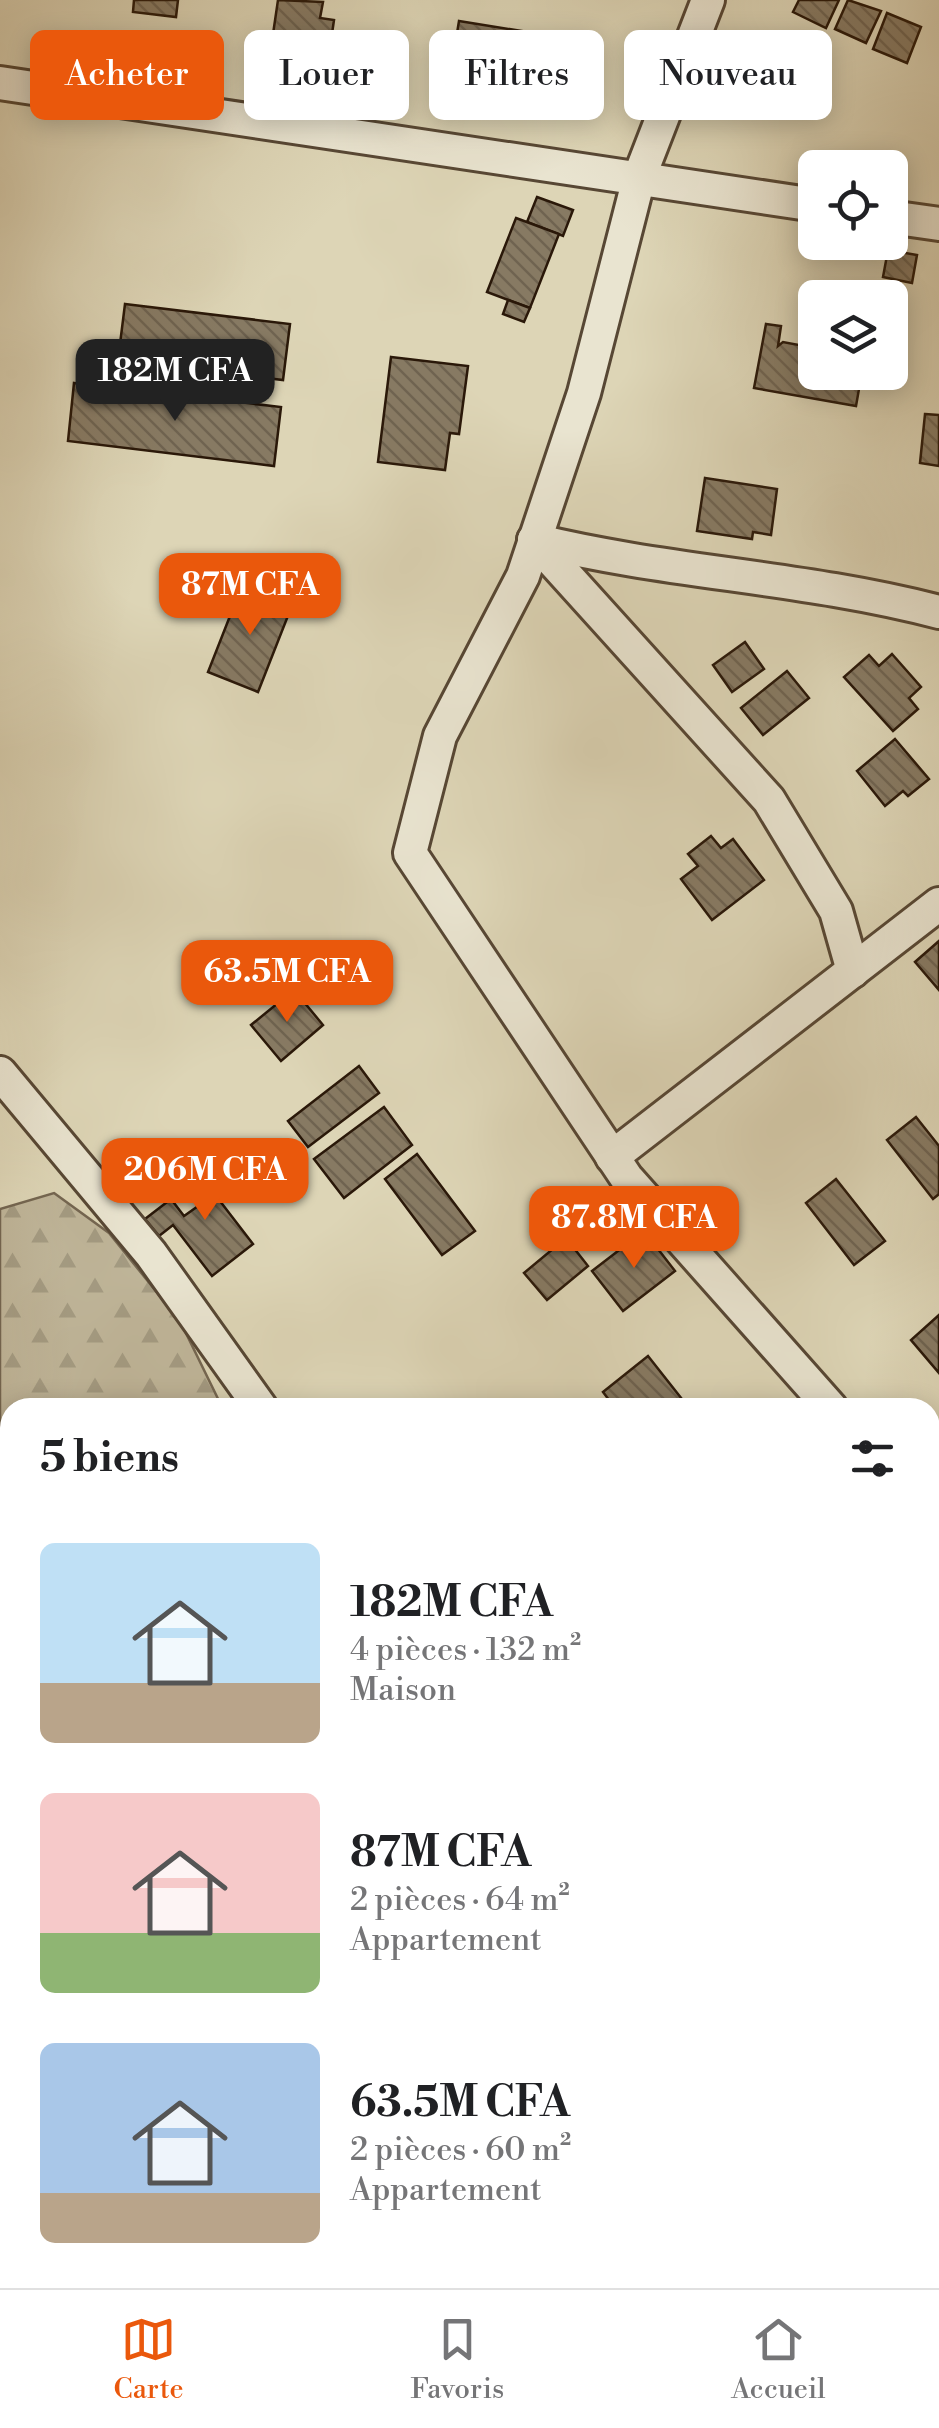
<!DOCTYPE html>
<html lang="fr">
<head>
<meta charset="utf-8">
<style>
	:root { --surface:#fff; --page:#f6f6f6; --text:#202124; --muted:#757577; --line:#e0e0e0; --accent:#ea580c }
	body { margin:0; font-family:"Libre Bodoni",serif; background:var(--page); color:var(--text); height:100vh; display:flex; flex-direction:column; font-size:38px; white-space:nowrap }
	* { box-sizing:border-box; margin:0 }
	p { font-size:32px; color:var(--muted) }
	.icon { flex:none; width:55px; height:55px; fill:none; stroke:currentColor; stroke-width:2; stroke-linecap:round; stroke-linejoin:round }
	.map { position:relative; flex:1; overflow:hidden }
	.side { position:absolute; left:0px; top:1398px; width:940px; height:892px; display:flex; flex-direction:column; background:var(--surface); border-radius:30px 30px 0 0; box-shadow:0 5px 25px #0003 }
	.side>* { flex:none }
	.top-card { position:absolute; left:30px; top:30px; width:880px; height:90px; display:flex; gap:20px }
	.buttons { position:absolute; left:798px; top:150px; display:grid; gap:20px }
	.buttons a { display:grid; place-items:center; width:110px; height:110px; border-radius:15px; background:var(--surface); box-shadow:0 5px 25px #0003; font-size:50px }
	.price { position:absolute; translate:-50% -85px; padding:0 22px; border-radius:20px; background:var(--accent); color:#fff; font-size:32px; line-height:65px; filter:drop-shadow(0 2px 5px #0008) }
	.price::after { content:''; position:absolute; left:50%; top:60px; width:30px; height:22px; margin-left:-15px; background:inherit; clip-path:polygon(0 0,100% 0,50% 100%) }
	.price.on { background:#222; color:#fff }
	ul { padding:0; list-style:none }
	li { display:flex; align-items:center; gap:30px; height:250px; padding:0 40px }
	li span { display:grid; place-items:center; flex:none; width:280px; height:200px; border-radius:15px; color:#555 }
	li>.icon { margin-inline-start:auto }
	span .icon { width:120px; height:120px; fill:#fffc; stroke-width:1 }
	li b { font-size:42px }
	h2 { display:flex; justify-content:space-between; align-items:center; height:120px; padding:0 40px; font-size:42px }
	.pill { padding:0 35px; border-radius:15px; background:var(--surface); box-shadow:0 5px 25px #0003; font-size:35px; line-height:90px }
	.pill.on { background:var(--accent); color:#fff }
	.dock { display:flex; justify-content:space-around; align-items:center; height:140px; border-top:2px solid var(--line); background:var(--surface); font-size:28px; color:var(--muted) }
	.dock a { display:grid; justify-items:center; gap:5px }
	.dock .on { color:var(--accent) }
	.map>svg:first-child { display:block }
	.forest { fill:url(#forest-firs); stroke:#746651; stroke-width:2.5 }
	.building { fill:url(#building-back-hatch); stroke:#2a1809; stroke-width:2.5 }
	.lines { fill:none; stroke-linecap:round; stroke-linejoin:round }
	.minor-casing { stroke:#574734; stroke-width:38 }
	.minor { stroke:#e9e4d0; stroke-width:32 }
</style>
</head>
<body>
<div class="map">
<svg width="939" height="2288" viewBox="0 0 939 2288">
	<defs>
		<pattern id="forest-firs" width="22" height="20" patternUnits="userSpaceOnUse" patternTransform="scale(2.5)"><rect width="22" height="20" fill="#bfb599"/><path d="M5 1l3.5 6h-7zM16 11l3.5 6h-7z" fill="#a49b82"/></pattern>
		<pattern id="building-back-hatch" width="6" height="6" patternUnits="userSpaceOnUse" patternTransform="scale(2.5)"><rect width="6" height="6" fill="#877a63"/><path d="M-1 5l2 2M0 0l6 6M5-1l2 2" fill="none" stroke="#6f6350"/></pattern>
	</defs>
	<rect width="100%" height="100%" fill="#ddd5b6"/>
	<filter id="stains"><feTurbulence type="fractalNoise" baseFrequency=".002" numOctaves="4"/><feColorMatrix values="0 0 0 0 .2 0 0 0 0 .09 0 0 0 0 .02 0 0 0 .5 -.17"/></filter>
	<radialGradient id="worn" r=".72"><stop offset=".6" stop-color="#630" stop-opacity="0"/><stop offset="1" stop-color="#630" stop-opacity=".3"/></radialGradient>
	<path class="forest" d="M54 1193 109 1233 180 1321 222 1407 10 1408V1850L0 1845V1209Z"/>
	<g class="building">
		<path d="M134 0H178L176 17 133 12Z"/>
		<path d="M278 0 323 2 320 18 334 20 327 68 313 66 311 81 267 75Z"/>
		<path d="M799 0H839L826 28 793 12Z"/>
		<path d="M848 0 881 11 866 43 835 29Z"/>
		<path d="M887 13 921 27 907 63 873 49Z"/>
		<path d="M459 21 565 38 556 93 450 76Z"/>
		<path d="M537 197 573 210 563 236 527 222Z"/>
		<path d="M516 218 559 234 530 308 487 292Z"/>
		<path d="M888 250 917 255 912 283 883 277Z"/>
		<path d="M508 300 530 308 524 322 503 314Z"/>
		<path d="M125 304 290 324 283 380 118 360Z"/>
		<path d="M766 324 781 326 778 346 783 342 815 348V372H862L856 406 754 388Z"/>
		<path d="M391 357 468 366 459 434 450 433 445 470 378 462Z"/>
		<path d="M74 383 281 407 274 466 68 441Z"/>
		<path d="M925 414 939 415V466L920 463Z"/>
		<path d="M705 478 777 489 771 535 753 532 752 539 697 531Z"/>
		<path d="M243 583 293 603 258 692 208 672Z"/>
		<path d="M745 642 764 669 732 692 713 665Z"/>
		<path d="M892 654 921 687 909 698 918 709 893 731 844 677 869 655 879 666Z"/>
		<path d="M787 671 809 698 763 735 741 708Z"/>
		<path d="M895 739 929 779 908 796 903 791 885 806 857 771Z"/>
		<path d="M711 836 721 848 733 839 764 880 712 920 681 879 698 866 688 854Z"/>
		<path d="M939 941V990L915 962Z"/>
		<path d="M294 990 323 1025 281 1061 251 1025Z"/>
		<path d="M359 1066 379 1093 308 1147 288 1121Z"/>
		<path d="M384 1107 412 1145 344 1198 314 1159Z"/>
		<path d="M916 1117 939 1146V1194L933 1199 887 1140Z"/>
		<path d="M417 1154 475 1231 442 1255 385 1179Z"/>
		<path d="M209 1163 225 1183 213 1192 253 1244 212 1276 173 1225 159 1236 145 1219 171 1199 184 1216 201 1204 184 1182Z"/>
		<path d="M836 1179 885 1241 854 1265 806 1203Z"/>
		<path d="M644 1231 675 1271 623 1311 592 1271Z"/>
		<path d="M566 1238 588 1266 547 1300 524 1273Z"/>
		<path d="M939 1315V1373L911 1340Z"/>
		<path d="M648 1356 689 1408H615L603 1392Z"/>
		<path d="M930 2110 939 2122V2148L930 2155Z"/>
	</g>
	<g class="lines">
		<g class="minor-casing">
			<g id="minor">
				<path d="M708 0 639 178 584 393 523 576 440 736 410 853 626 1177 831 1408"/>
				<path d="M0 83 815 205"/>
				<path d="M890 217 939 224"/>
				<path d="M534 540 769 800 836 911 853 971"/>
				<path d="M534 540C668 573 806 577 939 612"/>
				<path d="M0 1073 151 1254 261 1408"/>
				<path d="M612 1157 939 904"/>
				<path d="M930 1530 939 1541"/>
				<path d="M930 2210 939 2201"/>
				<path d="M918 2280 924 2288"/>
			</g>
		</g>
		<use href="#minor" class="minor"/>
	</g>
	<rect width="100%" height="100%" filter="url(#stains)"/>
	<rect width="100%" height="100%" fill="url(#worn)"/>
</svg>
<div class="buttons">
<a><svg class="icon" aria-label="locate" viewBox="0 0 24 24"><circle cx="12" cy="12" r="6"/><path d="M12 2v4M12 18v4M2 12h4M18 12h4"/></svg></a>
<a><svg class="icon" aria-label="layers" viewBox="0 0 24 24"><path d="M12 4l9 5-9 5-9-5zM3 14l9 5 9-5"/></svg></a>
</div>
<b class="price on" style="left:175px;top:424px">182M CFA</b>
<b class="price" style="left:250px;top:638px">87M CFA</b>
<b class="price" style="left:287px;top:1025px">63.5M CFA</b>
<b class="price" style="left:205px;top:1223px">206M CFA</b>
<b class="price" style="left:634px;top:1271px">87.8M CFA</b>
<div class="top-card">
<a class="pill on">Acheter</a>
<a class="pill">Louer</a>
<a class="pill">Filtres</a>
<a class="pill">Nouveau</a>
</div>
<section class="side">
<h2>5 biens<svg class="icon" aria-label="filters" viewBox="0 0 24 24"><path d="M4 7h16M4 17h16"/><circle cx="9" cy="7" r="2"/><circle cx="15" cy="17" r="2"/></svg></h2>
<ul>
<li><span style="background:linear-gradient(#bfe0f5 70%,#b9a48a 0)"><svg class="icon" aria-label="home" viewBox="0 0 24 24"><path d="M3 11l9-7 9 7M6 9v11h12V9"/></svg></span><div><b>182M CFA</b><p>4 pièces · 132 m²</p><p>Maison</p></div></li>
<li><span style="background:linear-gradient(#f6c9c9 70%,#8fb573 0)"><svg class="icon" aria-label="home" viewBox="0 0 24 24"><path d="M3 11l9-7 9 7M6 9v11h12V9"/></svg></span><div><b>87M CFA</b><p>2 pièces · 64 m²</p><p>Appartement</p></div></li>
<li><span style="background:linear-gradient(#a9c7e8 75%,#b9a48a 0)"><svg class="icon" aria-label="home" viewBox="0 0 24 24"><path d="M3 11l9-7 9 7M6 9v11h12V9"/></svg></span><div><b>63.5M CFA</b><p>2 pièces · 60 m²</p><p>Appartement</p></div></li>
</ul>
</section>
</div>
<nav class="dock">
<a class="on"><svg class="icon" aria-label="map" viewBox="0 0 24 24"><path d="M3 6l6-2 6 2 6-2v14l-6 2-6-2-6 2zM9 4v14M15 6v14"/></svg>Carte</a>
<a><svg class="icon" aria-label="saved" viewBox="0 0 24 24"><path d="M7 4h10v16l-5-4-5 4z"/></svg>Favoris</a>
<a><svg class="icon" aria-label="home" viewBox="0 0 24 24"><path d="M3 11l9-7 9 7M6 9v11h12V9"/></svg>Accueil</a>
</nav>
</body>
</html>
